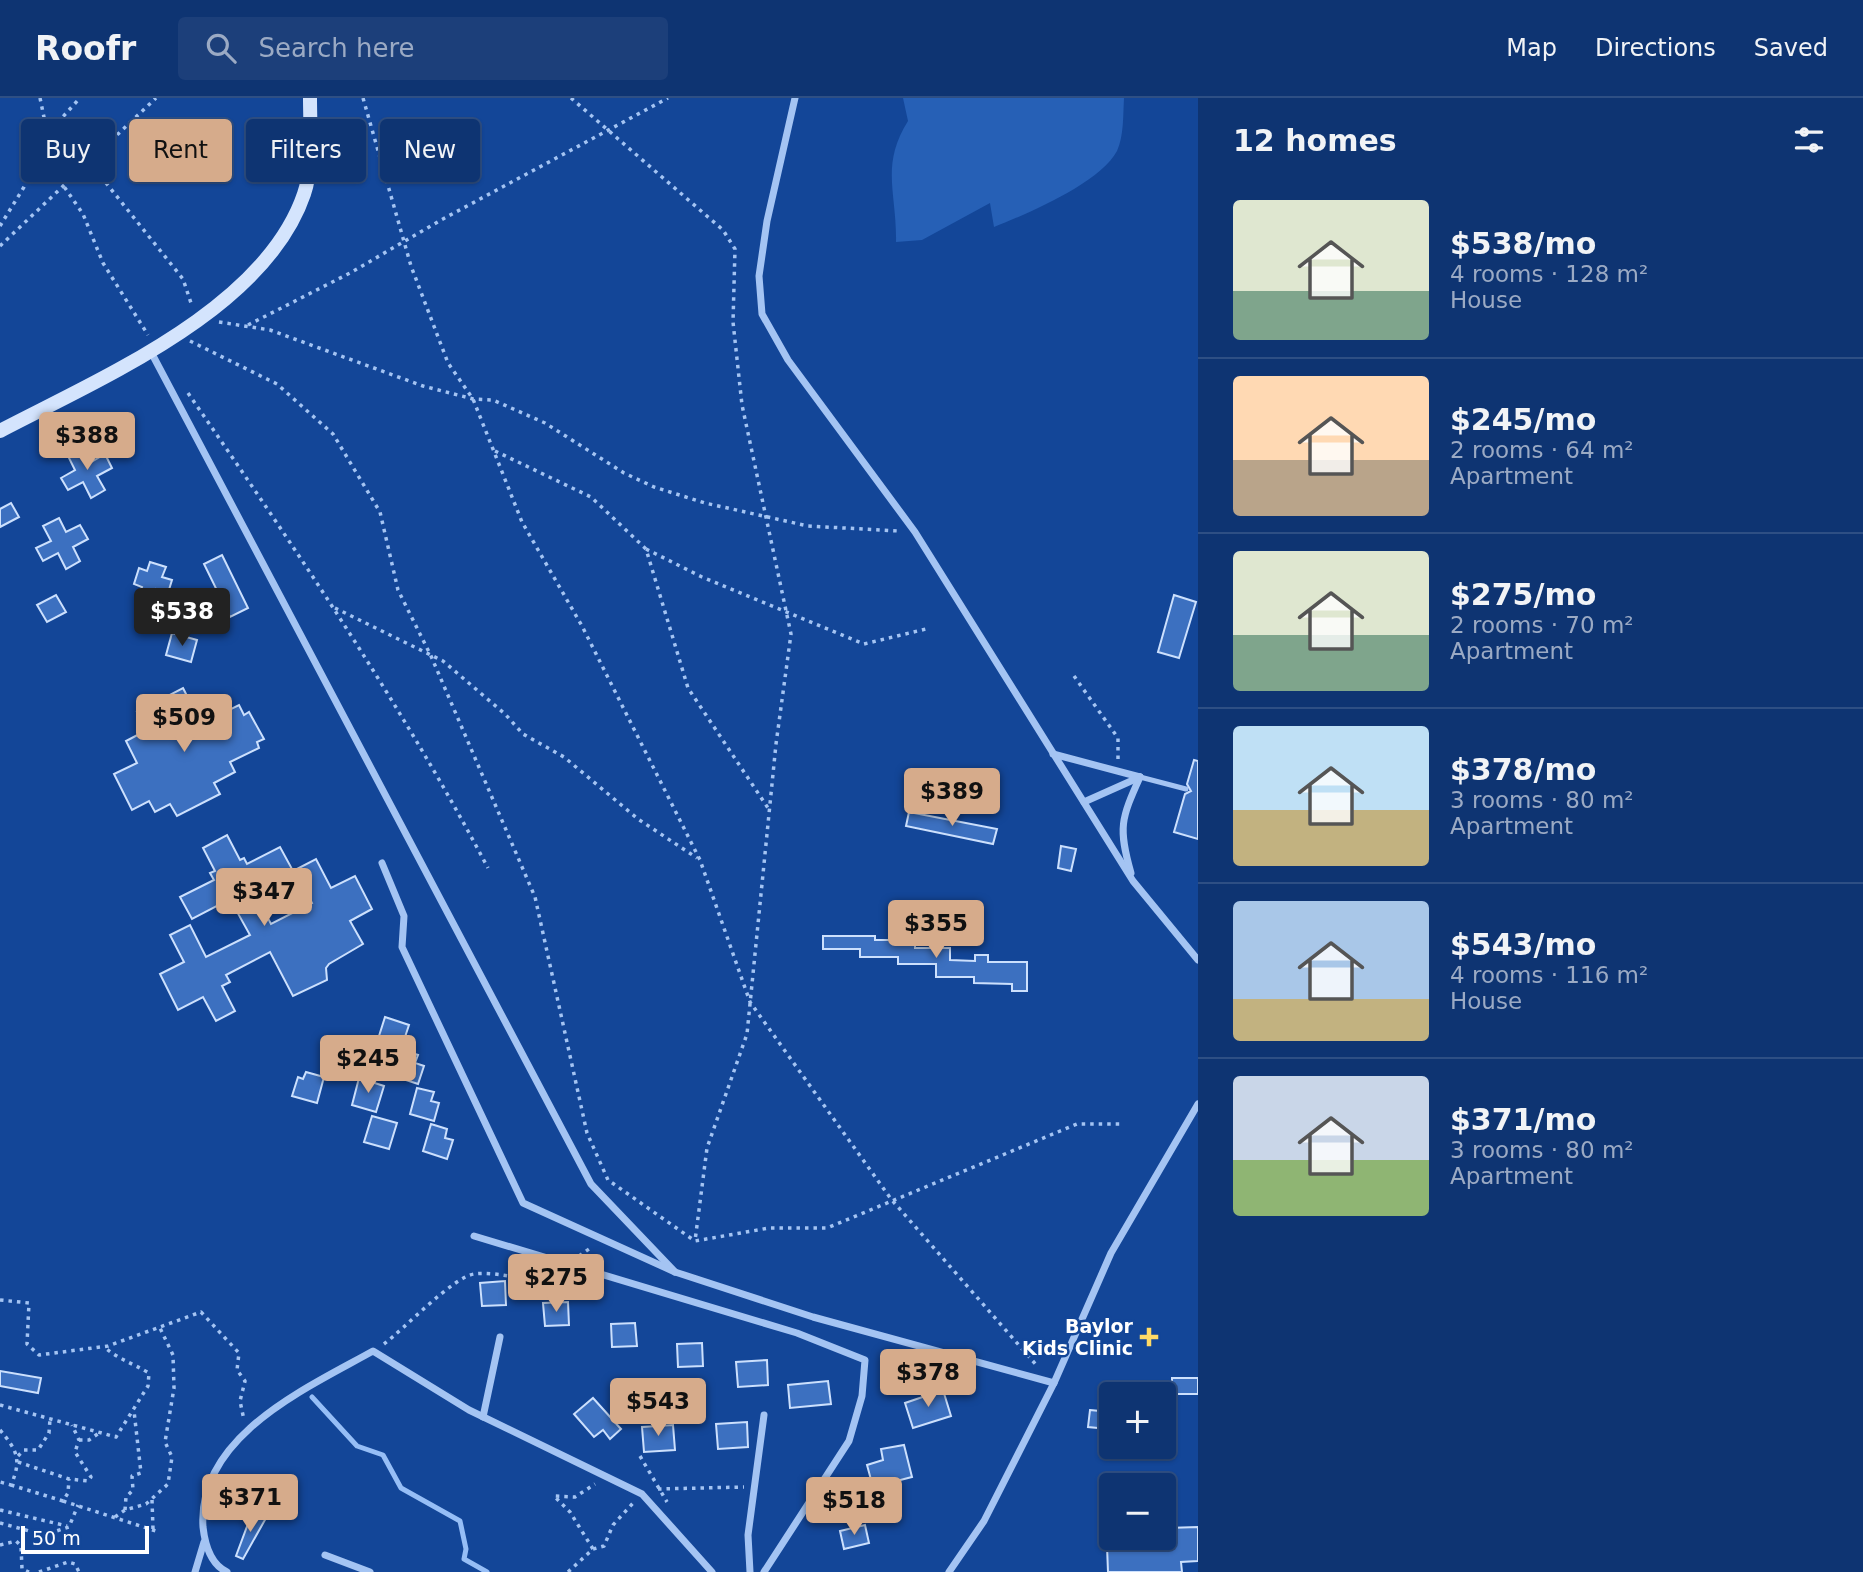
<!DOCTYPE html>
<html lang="en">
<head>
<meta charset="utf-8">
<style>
	:root { --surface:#0e3472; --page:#1c3f7a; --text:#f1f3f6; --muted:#9baac4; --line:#2e4f84; --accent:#d6ab8b }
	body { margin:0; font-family:"DejaVu Sans",sans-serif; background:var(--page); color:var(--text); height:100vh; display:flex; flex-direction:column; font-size:26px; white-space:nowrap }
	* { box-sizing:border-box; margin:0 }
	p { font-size:23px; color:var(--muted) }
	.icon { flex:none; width:38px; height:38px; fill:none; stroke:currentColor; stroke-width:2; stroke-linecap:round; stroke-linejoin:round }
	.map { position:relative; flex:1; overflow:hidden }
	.sheet { display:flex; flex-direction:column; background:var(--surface); width:665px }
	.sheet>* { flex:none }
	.hud { position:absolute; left:21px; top:21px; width:665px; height:63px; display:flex; gap:14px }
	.controls { position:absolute; left:1099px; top:1284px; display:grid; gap:14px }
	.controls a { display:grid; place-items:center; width:77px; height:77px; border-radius:7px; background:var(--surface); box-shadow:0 2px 5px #0004,0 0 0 2px var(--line); font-size:35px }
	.scale { position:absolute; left:21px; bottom:18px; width:128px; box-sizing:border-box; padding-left:7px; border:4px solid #fff; border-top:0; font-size:19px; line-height:24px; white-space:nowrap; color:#fff; -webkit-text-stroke:5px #134698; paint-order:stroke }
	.price { position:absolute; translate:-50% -60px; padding:0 16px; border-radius:7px; background:var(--accent); color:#111; font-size:23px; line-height:46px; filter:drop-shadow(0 2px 4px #0008) }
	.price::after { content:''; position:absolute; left:50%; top:42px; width:21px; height:16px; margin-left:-10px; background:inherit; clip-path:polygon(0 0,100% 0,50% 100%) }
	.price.on { background:#222; color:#fff }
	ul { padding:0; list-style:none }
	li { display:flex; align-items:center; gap:21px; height:175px; padding:0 35px }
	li+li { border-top:2px solid var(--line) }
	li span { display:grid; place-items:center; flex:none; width:196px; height:140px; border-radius:7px; color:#555 }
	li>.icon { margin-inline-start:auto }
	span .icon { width:84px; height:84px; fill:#fffc; stroke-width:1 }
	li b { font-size:30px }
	h2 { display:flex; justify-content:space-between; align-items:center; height:84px; padding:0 35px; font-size:30px }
	.pill { padding:0 24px; border-radius:7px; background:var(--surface); box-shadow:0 2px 5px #0004,0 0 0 2px var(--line); font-size:24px; line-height:63px }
	.pill.on { background:var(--accent); color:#111 }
	header { display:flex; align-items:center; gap:42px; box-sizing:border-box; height:98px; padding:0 35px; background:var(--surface); border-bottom:2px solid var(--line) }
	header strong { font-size:33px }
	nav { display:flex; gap:38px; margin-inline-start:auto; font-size:24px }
	.search { width:490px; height:63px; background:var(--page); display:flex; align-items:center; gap:18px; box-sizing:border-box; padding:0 24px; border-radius:7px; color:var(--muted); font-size:26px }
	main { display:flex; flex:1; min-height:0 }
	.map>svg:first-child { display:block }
	.green { fill:#2660b6 }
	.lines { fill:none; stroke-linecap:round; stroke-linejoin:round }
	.stream { stroke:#96bef6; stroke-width:5 }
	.building { fill:#3c70c0; stroke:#cce0fd; stroke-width:2 }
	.path { stroke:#a4c4f3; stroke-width:3.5; stroke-dasharray:3.5 5; stroke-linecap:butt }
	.lane { stroke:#a4c4f3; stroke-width:5 }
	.street { stroke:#a4c4f3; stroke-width:7 }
	.secondary { stroke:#d4e4fd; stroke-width:14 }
	.poi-dot { fill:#ffda66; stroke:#134698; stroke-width:2.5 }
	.labels { text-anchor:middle; stroke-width:5; stroke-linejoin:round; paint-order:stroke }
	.poi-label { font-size:19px; font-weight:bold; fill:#fff; stroke:#134698; text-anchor:end }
</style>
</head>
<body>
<header>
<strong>Roofr</strong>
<div class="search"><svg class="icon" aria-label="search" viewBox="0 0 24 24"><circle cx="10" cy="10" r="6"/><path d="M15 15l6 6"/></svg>Search here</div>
<nav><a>Map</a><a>Directions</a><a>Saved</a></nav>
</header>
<main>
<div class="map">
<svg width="1198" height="1474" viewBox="0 0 1198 1474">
	<rect width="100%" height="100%" fill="#134698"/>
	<path class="green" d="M903 0H1124C1123 17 1124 38 1117 53 1100 85 1027 116 994 129L990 105 922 142 896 144C897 95 880 68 908 23Z"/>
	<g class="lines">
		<path class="stream" d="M312 1299 357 1348 383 1357 401 1390 460 1423 466 1451 464 1461 487 1474"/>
	</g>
	<g class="building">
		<path d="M83 349 91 364 105 356 112 370 97 378 105 392 91 400 83 384 68 392 61 380 75 372 68 358Z"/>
		<path d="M11 405 19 419 0 429V411Z"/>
		<path d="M59 420 66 434 80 427 88 441 73 449 80 463 66 471 58 455 43 463 36 450 51 443 43 428Z"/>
		<path d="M222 457 248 510 230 519 204 466Z"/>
		<path d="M150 464 166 469 162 479 172 482 168 495 156 491 152 503 139 498 142 489 134 486 139 470 147 473Z"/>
		<path d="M56 497 66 514 47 524 37 507Z"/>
		<path d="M1174 497 1196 504 1179 560 1158 554Z"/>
		<path d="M172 535 197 542 191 564 166 557Z"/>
		<path d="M183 590 196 616 208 610 213 620 239 607 244 617 249 614 264 641 257 644 259 650 230 664 235 674 214 685 220 696 177 718 170 706 155 714 149 703 132 712 114 676 137 665 126 643 147 632 137 614Z"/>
		<path d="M1194 662 1198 663V741L1174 734 1185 696 1191 693 1187 686Z"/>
		<path d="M909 714 997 731 993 746 906 728Z"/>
		<path d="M227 737 240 762 244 760 247 766 280 749 292 771 253 792 271 826 312 805 295 772 316 761 331 790 355 778 372 811 350 823 363 846 329 866 326 870 327 882 293 898 270 854 226 877 230 884 222 888 235 913 216 923 203 899 178 912 160 876 184 864 170 837 190 827 206 859 250 837 230 801 192 821 180 799 214 782 210 775 215 773 203 750Z"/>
		<path d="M1061 748 1076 751 1071 773 1058 770Z"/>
		<path d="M823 838H875V842H915V850H950V862L975 863V857H988V864H1027V893H1012V886L974 885V879H936V866H898V859H860V851H823Z"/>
		<path d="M385 919 409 927 403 945 379 938Z"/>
		<path d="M352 945 371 950 363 977 339 970 344 951 350 952Z"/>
		<path d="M402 952 418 957 415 965 424 968 418 986 394 978Z"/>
		<path d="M306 974 324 979 317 1005 292 998 298 979 303 981Z"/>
		<path d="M359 980 384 988 376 1014 352 1007Z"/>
		<path d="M417 990 434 994 431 1003 439 1005 434 1023 410 1016Z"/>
		<path d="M372 1018 397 1025 389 1051 364 1044Z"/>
		<path d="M431 1026 447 1031 445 1040 453 1042 447 1061 423 1053Z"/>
		<path d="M505 1183 506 1207 482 1208 480 1185Z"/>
		<path d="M568 1204 569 1227 545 1228 543 1205Z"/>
		<path d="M635 1225 637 1248 612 1249 611 1226Z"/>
		<path d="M702 1245 703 1268 678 1269 677 1246Z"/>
		<path d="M767 1262 768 1287 738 1289 736 1264Z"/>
		<path d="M0 1273 41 1280 38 1295 0 1288Z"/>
		<rect x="1172" y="1280" width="26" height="16"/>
		<path d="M828 1283 831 1306 790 1310 788 1287Z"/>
		<path d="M943 1292 951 1318 913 1330 905 1305Z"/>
		<path d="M593 1300 621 1331 610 1341 603 1332 594 1339 574 1316Z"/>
		<path d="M1090 1312 1110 1314 1108 1331 1088 1329Z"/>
		<path d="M747 1324 748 1349 718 1351 716 1326Z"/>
		<path d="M673 1327 675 1352 644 1354 642 1329Z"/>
		<path d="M904 1347 912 1379 873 1389 867 1367 883 1362 881 1351Z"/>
		<path d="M252 1415 266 1420 243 1461 236 1458Z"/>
		<path d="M865 1427 869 1445 844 1451 840 1433Z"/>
		<path d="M1198 1429V1463L1181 1464 1182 1474H1108L1107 1448 1167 1445V1430Z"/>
	</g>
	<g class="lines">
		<g class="path">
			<path d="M40 0 56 77 83 116 103 165 148 237"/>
			<path d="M363 0 411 168 448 265 473 301 522 424 582 528 700 762 750 904 891 1101 1038 1269"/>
			<path d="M571 0 723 132 735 151 733 224 742 307 791 536 776 646 747 936 707 1050 695 1143"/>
			<path d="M58 25 183 181 192 208"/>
			<path d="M0 128 24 89 48 35 80 0"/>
			<path d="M0 148 156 0"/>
			<path d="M219 224 270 232 423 288 473 301 493 302 545 325 624 375 654 389 705 405 808 428 899 433"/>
			<path d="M248 227 350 175 441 122 668 0"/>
			<path d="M190 243 277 286 333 336 380 414 398 492 431 558 535 799 587 1035 608 1082 695 1143 769 1130H827L1077 1026H1120"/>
			<path d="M188 295C295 450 400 604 488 770"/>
			<path d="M495 353 591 399 646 451 688 590 768 710"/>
			<path d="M646 451 702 479 864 546 926 531"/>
			<path d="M335 510 443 563 505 616 523 636 564 659 638 721 697 760"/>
			<path d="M1074 578 1118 640V662"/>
			<path d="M579 1158 592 1149"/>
			<path d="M0 1202 29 1205 27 1246 39 1257 108 1248 201 1214 239 1255 237 1272 245 1283 240 1303 244 1322"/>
			<path d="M384 1246C404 1231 453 1179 474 1176 501 1172 535 1189 560 1174"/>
			<path d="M0 1307 116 1339 148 1288 149 1275C132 1265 120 1262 104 1249"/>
			<path d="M0 1332C17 1352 22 1362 11 1387L0 1384"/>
			<path d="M79 1342H89L99 1335"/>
			<path d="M18 1358 24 1352H38L49 1335 50 1321"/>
			<path d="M640 1358 667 1404"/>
			<path d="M18 1364 69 1381 88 1383 91 1379 75 1354 79 1342 72 1327"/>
			<path d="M11 1387 63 1403 68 1395 69 1381"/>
			<path d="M658 1391 744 1389"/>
			<path d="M152 1402 153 1431"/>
			<path d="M63 1403 159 1434"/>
			<path d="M0 1412 67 1428"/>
			<path d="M125 1412 126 1399 133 1392 132 1378 141 1375 134 1313"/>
			<path d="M115 1419 125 1412 146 1406 168 1386 172 1359 165 1344 174 1290 173 1257 160 1230"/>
			<path d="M0 1425 44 1437 69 1429 78 1407"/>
			<path d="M0 1447 16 1443 21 1448 22 1471 29 1474"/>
			<path d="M593 1451 570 1414 554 1398 575 1399 595 1386"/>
			<path d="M39 1474 68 1464 75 1466 79 1474"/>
			<path d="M568 1474 593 1451 604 1448 613 1427 634 1404"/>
		</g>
		<path class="lane" d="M1140 679 1186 691"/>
		<g class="street">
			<path d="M795 0 767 123 759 178 762 216 788 262 915 434 1133 783 1198 862"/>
			<path d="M151 254 591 1086 675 1174"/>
			<path d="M1053 656 1140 679"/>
			<path d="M1084 704 1140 679"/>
			<path d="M382 765 404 818 402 849 523 1105 675 1174 813 1219 1054 1285"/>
			<path d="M1131 775C1118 730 1121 721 1140 679"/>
			<path d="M474 1138 797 1235 865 1262 862 1298 849 1343 764 1474"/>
			<path d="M483 1319 500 1239"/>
			<path d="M325 1457 370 1474"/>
			<path d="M195 1474 204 1444"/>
			<path d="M227 1474C210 1466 205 1447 203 1429 197 1338 307 1290 373 1253L469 1312 642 1396 712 1474"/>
			<path d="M750 1474 748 1437 764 1317"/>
			<path d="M949 1474 984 1423 1054 1285 1111 1155 1198 1006"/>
		</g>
		<path class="secondary" d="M0 333C101 280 265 211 304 96 313 71 310 26 310 0"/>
	</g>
	<path class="poi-dot" d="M1145.5 1228.5h7v7h7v7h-7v7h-7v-7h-7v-7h7z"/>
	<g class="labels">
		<g class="poi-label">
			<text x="1133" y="1235">Baylor<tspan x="1133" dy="22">Kids Clinic</tspan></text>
		</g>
	</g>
</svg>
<div class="controls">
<a>+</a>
<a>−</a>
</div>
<div class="scale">50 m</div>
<b class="price" style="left:87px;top:374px">$388</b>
<b class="price on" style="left:182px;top:550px">$538</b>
<b class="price" style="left:184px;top:656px">$509</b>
<b class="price" style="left:952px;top:730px">$389</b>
<b class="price" style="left:264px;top:830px">$347</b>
<b class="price" style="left:936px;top:862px">$355</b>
<b class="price" style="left:368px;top:997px">$245</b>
<b class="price" style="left:556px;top:1216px">$275</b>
<b class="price" style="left:928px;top:1311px">$378</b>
<b class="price" style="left:658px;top:1340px">$543</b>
<b class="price" style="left:250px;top:1436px">$371</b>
<b class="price" style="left:854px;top:1439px">$518</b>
<div class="hud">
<a class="pill">Buy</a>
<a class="pill on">Rent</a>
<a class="pill">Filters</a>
<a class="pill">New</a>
</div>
</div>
<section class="sheet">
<h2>12 homes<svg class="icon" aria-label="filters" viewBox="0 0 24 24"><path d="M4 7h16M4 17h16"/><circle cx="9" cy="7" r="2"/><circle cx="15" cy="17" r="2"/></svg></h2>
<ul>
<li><span style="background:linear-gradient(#dfe7d0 65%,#7fa58c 0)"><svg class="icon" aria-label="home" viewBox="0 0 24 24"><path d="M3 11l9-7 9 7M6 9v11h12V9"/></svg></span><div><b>$538/mo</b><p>4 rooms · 128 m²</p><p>House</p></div></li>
<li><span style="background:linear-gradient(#ffd9b3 60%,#b9a48a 0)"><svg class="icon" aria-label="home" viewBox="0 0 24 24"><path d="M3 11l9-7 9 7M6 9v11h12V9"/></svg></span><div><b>$245/mo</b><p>2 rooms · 64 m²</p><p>Apartment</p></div></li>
<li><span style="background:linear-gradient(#dfe7d0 60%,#7fa58c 0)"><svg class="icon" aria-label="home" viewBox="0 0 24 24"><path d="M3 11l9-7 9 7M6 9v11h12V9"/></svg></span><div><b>$275/mo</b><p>2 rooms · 70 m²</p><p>Apartment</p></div></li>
<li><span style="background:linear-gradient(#bfe0f5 60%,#c2b280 0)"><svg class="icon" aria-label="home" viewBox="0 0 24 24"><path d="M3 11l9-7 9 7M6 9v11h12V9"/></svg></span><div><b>$378/mo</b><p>3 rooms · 80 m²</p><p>Apartment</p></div></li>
<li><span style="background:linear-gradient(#a9c7e8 70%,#c2b280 0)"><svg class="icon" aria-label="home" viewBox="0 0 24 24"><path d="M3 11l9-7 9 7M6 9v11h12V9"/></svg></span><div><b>$543/mo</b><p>4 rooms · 116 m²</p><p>House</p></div></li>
<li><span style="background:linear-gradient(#c9d6e8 60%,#8fb573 0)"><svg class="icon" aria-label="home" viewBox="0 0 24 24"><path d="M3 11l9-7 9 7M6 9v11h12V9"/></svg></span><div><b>$371/mo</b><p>3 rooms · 80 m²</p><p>Apartment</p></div></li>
</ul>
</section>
</main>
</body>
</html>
